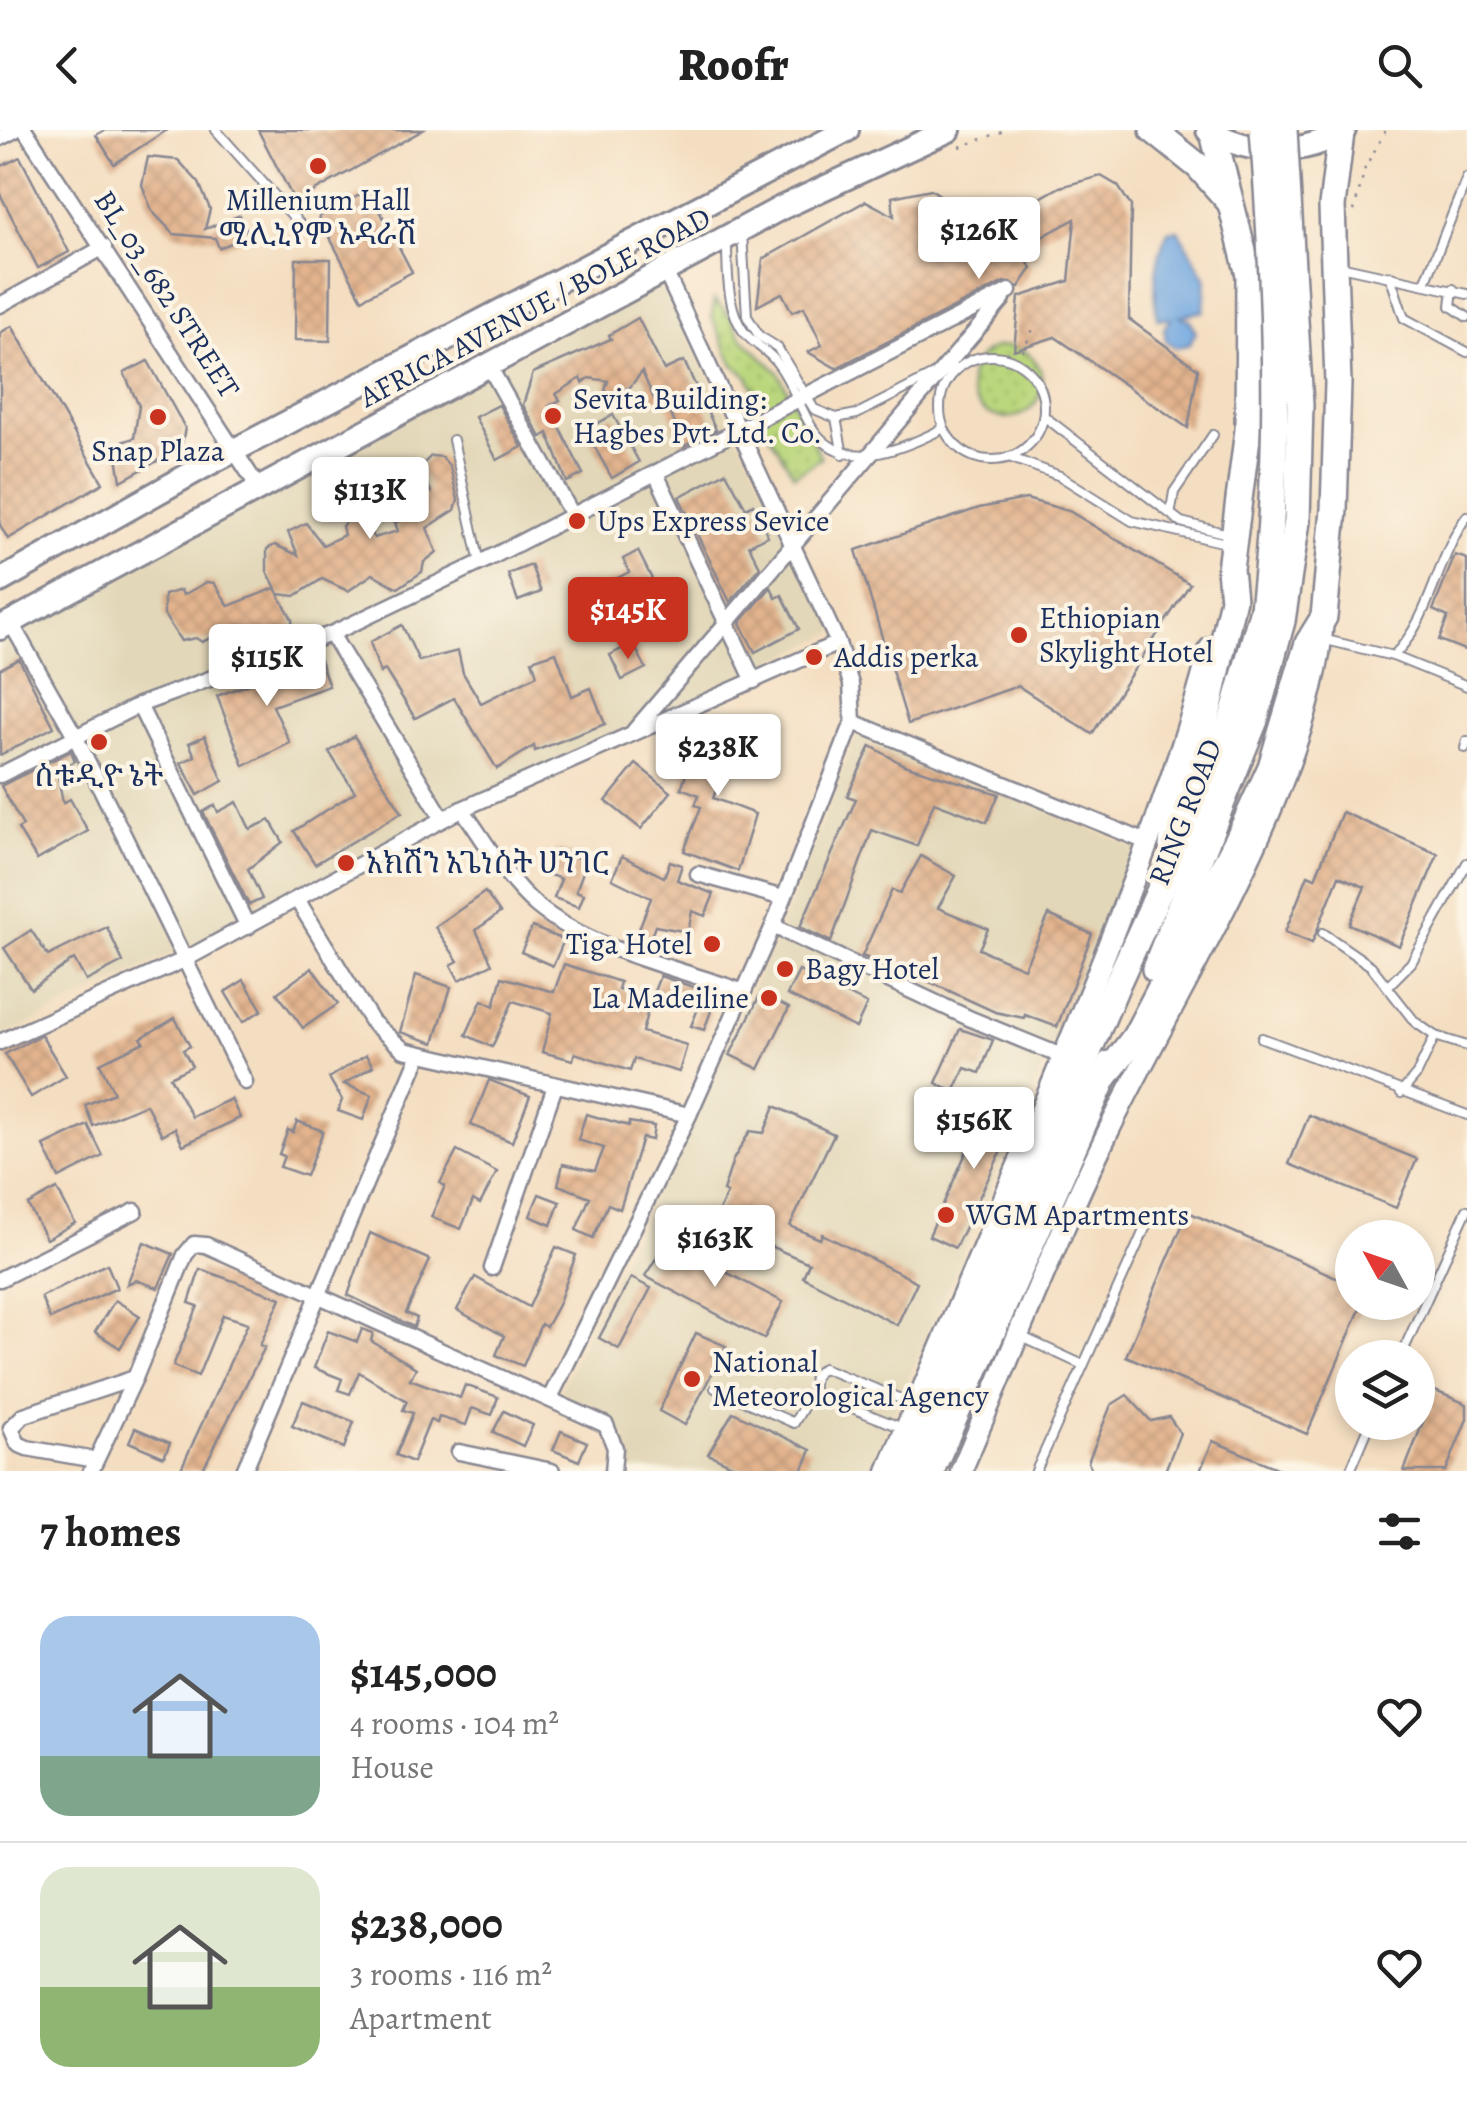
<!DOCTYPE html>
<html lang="en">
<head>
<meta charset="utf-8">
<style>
	:root { --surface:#fff; --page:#f6f6f6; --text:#222; --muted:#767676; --line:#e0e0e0; --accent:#c8321e }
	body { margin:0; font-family:Alegreya,"Noto Serif Ethiopic",serif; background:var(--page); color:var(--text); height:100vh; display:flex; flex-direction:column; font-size:38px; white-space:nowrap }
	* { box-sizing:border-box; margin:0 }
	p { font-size:32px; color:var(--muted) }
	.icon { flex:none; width:55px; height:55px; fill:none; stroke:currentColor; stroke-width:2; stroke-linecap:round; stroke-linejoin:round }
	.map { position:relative; height:1341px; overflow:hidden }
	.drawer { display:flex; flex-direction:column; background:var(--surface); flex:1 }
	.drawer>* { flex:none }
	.needle { width:65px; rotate:310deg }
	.fabs { position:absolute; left:1335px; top:1090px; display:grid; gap:20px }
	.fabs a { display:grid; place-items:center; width:100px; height:100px; border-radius:50%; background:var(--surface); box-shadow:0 5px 15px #0003; font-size:50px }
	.price { position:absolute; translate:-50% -85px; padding:0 22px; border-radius:10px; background:#fff; color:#222; font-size:32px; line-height:65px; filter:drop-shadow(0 2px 5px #0008) }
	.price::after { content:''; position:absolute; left:50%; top:60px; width:30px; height:22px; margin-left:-15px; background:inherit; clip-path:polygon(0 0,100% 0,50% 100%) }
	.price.active { background:var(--accent); color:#fff }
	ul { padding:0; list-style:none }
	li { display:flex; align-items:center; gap:30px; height:250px; padding:0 40px }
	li+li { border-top:2px solid var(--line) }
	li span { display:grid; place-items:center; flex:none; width:280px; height:200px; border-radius:30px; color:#555 }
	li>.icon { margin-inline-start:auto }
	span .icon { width:120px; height:120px; fill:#fffc; stroke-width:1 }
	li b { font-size:42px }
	h2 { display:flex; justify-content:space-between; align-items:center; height:120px; padding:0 40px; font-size:42px }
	header { display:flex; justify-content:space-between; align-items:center; height:130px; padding:0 40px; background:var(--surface); font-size:45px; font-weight:800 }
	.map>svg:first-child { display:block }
	.built { fill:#e2d7b8 }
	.green { fill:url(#green-dots); stroke:#6b836e; stroke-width:2.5 }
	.water { fill:#73a8e0; stroke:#476c9f; stroke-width:2.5 }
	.building { fill:url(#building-cross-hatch) }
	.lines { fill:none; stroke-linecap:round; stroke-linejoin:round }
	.lane-casing { stroke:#888690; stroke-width:12 }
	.street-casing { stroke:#888690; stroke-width:19 }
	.secondary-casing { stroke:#888690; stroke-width:25 }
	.primary-casing { stroke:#888690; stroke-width:28 }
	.highway-casing { stroke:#888690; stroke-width:30 }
	.path { stroke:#888690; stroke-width:2.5; stroke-dasharray:2.5 8; stroke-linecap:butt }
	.lane { stroke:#fff; stroke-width:8 }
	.street { stroke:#fff; stroke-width:14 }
	.secondary { stroke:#fff; stroke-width:20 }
	.primary { stroke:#fff; stroke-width:22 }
	.highway { stroke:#fff; stroke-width:25 }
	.highway-bridge-casing { stroke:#888690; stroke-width:30; stroke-linecap:butt }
	.highway-bridge { stroke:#fff; stroke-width:25 }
	.poi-dot { fill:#c8321e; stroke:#fcf5e5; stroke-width:4 }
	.labels { text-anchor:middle; stroke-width:8; stroke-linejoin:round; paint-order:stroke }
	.poi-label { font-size:30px; fill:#1b2f5e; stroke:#fcf5e5; text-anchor:start }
	.street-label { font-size:30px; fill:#1b2f5e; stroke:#fcf5e5 }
</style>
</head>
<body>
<header><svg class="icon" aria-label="back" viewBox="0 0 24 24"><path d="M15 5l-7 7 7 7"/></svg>Roofr<svg class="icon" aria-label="search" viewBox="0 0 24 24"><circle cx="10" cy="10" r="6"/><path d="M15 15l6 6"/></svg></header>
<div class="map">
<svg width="1467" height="1341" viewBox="0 0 1467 1341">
	<defs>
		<pattern id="green-dots" width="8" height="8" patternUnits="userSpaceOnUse" patternTransform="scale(2.5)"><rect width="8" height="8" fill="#bbd77d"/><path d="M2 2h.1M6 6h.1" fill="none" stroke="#a0b96e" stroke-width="1.8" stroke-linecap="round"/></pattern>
		<pattern id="building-cross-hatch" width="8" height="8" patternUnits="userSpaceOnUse" patternTransform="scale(2.5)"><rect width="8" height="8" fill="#e3b48e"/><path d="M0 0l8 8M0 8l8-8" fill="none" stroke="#c29b7d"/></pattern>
	</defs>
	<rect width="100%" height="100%" fill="#fcf5e5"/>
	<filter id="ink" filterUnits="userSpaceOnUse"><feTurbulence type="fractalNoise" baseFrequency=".01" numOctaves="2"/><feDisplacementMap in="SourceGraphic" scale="20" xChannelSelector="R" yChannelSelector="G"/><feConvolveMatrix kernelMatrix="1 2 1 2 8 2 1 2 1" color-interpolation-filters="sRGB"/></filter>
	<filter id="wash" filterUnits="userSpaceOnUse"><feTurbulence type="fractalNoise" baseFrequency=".0048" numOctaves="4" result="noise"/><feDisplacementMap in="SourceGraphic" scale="40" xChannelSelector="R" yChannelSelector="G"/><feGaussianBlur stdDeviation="2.25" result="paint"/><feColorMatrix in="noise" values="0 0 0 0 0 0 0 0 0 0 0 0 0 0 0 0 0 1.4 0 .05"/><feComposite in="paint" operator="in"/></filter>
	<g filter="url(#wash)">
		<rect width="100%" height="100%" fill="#f4dec1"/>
		<g class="built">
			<path d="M658 148 837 501 0 908V505Z"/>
			<path d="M858 600 1138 719 869 1341H620L627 1308 560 1260 778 804Z"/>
		</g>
		<g class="green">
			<path d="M714 170 730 185 741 207 778 242 821 328 794 345 755 281V262L748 246 734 235 712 188Z"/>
			<circle cx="1006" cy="252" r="36"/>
		</g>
		<path class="water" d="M1178 100 1206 149 1204 181 1180 186 1190 190 1195 202 1190 214 1177 218 1166 211 1164 198 1171 189H1157C1154 159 1154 129 1168 101Z"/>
		<g id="blocks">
			<g class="building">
				<path d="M105 0H167L114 34 96 5Z"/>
				<path d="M258 0H423L295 72Z"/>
				<path d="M20 27 69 122 38 138 0 64V37Z"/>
				<path d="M148 27 178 30 199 53 210 79 205 99 240 85 249 106 219 118 215 108 174 104 152 81 142 55Z"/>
				<path d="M1101 46 1118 56 1131 76 1129 189 1198 239 1188 298 1055 207 1014 220 1019 167 1069 151 1075 89 1018 120 1032 138 1019 157 1004 152 836 238 808 222 822 215 804 177 792 182 782 163 757 176 763 129 866 71 894 86 892 67 931 59 986 98 1060 57Z"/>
				<path d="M369 60 412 142 362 169 319 87Z"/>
				<path d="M296 129H331L330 211 295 210Z"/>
				<path d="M638 188 664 240 684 231 716 300 684 316 664 267 655 271 642 242 630 257 612 265 605 260 608 251 589 248 583 253 581 248 556 264 560 270 549 276 583 344 567 352 548 303 541 307 523 275 533 243 611 209 609 205Z"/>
				<path d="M12 196 103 353 8 409 0 395V203Z"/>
				<path d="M148 231 185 298 181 318 121 351 115 314 134 308 139 276 124 243Z"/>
				<path d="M499 275 522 317 497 330 475 287Z"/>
				<path d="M613 285 639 332 612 348 585 300Z"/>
				<path d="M431 326 442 327 450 337 458 370 455 380 427 398 437 422 424 432 422 442 398 458 373 444 348 461 322 449 295 466 279 464 267 441V419L275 415 298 425 288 402 306 393 323 415 344 405 342 396 352 385 362 389 374 408 398 401 395 393 405 388 398 375V356L406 350 431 362 420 337Z"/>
				<path d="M726 342 746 378 753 374 768 406 749 415 760 437 730 472 679 367Z"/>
				<path d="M1026 369 1069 381 1190 454 1092 604 1018 556 908 594 856 420 979 378Z"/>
				<path d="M638 421 658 461 607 493 592 461 629 442 623 429Z"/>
				<path d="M1455 425 1467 429V521L1439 510 1448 487 1433 480Z"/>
				<path d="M531 435 541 462 518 471 508 444Z"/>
				<path d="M207 452 214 453 229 476 275 458 292 489 293 507 248 523 225 501 202 512 196 508 181 511 164 485V465L181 460 183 465Z"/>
				<path d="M771 457 776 468 782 465 799 499 755 522 740 493Z"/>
				<path d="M402 495 419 531 458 521 463 543 481 573 537 545 532 530 556 522 572 566 591 558 605 594 535 621 534 616 497 639 454 568 415 588 385 540 380 543 370 512Z"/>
				<path d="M633 513 646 538 622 550 610 525Z"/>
				<path d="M319 528 329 556 273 576 290 613 244 636 217 566Z"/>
				<path d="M19 529 54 597 0 625V539Z"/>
				<path d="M705 595 756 610 746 636 728 629 713 668 755 684 738 741 684 721 701 677 695 675 699 665 681 658Z"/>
				<path d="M205 606 223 651 198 665 181 633 195 626 189 613Z"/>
				<path d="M354 606 402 682 315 734 294 701 355 662 329 622Z"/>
				<path d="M871 616 904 635 999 664 987 692 934 672 917 716 872 700 831 812 800 797 856 669 847 666Z"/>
				<path d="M71 621 75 631 57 641 63 673 70 669 88 701 37 730 18 699 23 696 1 656Z"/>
				<path d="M636 634 671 662 641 699 606 671Z"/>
				<path d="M237 672 250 699 270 690 283 712 248 739 262 769 249 775 203 682 215 675 218 682Z"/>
				<path d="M1342 682 1438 724 1399 816 1349 794 1365 757 1339 746 1312 813 1285 802 1308 745 1315 748Z"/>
				<path d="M557 720 587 731 576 761 584 764 579 777 554 768 561 749 547 744Z"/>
				<path d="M622 726 664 747 670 731 682 735 677 750 714 764 705 786 692 781 688 802 655 796 646 819 633 814 651 768 612 749Z"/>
				<path d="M921 726 956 746 938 778 988 799 979 819 1024 838 1049 785 1092 804 1057 897 1025 885 1024 888 995 882 904 840 903 843 862 826 892 760 900 763Z"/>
				<path d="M485 762 500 783 476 800 492 834 459 850 451 835 458 831 435 797Z"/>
				<path d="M107 797 123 832 86 851 74 829 31 859 4 818 31 800 48 826Z"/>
				<path d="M532 797 564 810 553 836 521 822Z"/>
				<path d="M564 834 620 852 618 859 651 869 642 902 687 915 679 942 634 929 630 941 575 923 573 930 542 922 552 883 513 871 492 917 466 905 482 870 494 876 502 847 554 862Z"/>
				<path d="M312 838 338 874 303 898 277 863Z"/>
				<path d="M799 841 867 874 856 898 787 865Z"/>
				<path d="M416 845 451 857 434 913 400 902Z"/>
				<path d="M660 846 717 865 704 900 691 896 700 874 669 863 665 874 651 869Z"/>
				<path d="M244 850 262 880 243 892 225 862Z"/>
				<path d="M761 863 789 878 759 939 730 925Z"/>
				<path d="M175 888 190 916 183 920 192 936 170 947 192 987 231 969 240 988 183 1015 175 998 162 1005 146 974 93 996 85 975 114 963 100 933 144 912 141 908Z"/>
				<path d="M960 899 993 910 980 943 965 938 954 962 936 953Z"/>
				<path d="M41 905 66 946 31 967 5 924Z"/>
				<path d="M366 925 373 936 344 954 372 965 363 990 338 981 342 970 329 948Z"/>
				<path d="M489 950 530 966 512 1012 471 995Z"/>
				<path d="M990 969 1020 982 955 1118 929 1106Z"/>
				<path d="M775 976 834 1004 790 1096 820 1109 822 1104 917 1152 897 1195 803 1147 809 1133 714 1092 727 1063 723 1061 733 1030 750 1001 764 1003Z"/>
				<path d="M586 984 629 996V992L654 996 652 1010 642 1008 620 1079 608 1074 593 1108 576 1100 590 1067 558 1055 563 1034 595 1041 604 1018 578 1010Z"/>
				<path d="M1309 985 1417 1029 1396 1078 1289 1034Z"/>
				<path d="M297 991 323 1001 306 1046 280 1037 284 1026 279 1024 288 1000 293 1002Z"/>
				<path d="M88 995 103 1026 59 1048 44 1016Z"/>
				<path d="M457 1021 497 1042 480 1074 473 1070 461 1099 431 1087 445 1056 440 1053Z"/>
				<path d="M57 1059 75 1093 46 1109 28 1075Z"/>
				<path d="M539 1064 560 1072 551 1095 530 1086Z"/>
				<path d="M1188 1082 1352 1154V1172H1363L1307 1304 1126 1226Z"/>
				<path d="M370 1103 430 1130 406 1183 417 1188 414 1197 348 1165Z"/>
				<path d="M667 1111 783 1172 764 1209 645 1146Z"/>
				<path d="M144 1112 173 1124 158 1158 136 1150 127 1154Z"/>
				<path d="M556 1117 576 1125 558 1175 546 1197 541 1194 523 1236 496 1225 504 1206 457 1180 475 1147 529 1177Z"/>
				<path d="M107 1134 117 1158 50 1189 41 1167Z"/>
				<path d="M200 1139 281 1168 260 1215 265 1217 202 1341H180L248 1193 223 1185 198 1246 173 1236 198 1176 189 1173Z"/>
				<path d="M631 1148 651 1158 619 1219 599 1208Z"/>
				<path d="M115 1170 140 1186 120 1218 95 1202Z"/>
				<path d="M362 1199 373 1203 371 1211 416 1238 410 1249 460 1268 465 1255 498 1267 492 1285 472 1278 466 1295 439 1287 437 1293 430 1290 413 1332 396 1325 413 1283 403 1280 407 1271 359 1242 350 1264 338 1260 342 1249 314 1238 328 1201 357 1212Z"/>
				<path d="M696 1203 726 1216 685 1295 659 1281Z"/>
				<path d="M1435 1261 1467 1274V1289L1446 1341H1404Z"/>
				<path d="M1127 1265 1151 1291 1169 1287 1180 1303 1165 1341H1092L1088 1332 1111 1275Z"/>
				<path d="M303 1271 354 1292 344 1318 292 1296Z"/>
				<path d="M504 1281 533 1295 523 1316 493 1302Z"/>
				<path d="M733 1282 811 1320 802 1341H745L708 1324Z"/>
				<path d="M135 1298 170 1313 164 1327 129 1312Z"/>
				<path d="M561 1301 587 1312 579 1331 553 1320Z"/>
				<path d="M1213 1311 1284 1341H1200Z"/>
			</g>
		</g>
	</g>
	<g filter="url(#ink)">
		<use href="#blocks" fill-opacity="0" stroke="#888690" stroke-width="2.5"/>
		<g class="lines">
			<g class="lane-casing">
				<g id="lane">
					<path d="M216 0 299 93"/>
					<path d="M742 103 747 186 759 206 777 217 814 279 836 288 857 284 933 245"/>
					<path d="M727 112C727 140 727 179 744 202 753 214 769 221 778 234 792 252 799 276 811 296 841 345 899 321 942 299"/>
					<path d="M1340 136 1467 164"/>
					<path d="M1390 146 1404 188 1467 222"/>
					<path d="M1425 153 1467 48"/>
					<path d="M1453 159 1451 176 1467 187"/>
					<circle cx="992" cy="278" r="52"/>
					<path d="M1045 287 1181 392 1232 405"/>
					<path d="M836 288 843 325"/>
					<path d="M453 310 480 433"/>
					<path d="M1009 327 1060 346 1132 391 1230 414"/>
					<path d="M1171 380 1174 362 1213 305"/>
					<path d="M1322 509 1393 526 1467 556"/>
					<path d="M1393 526C1431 490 1436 429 1467 386"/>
					<path d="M1465 618 1467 611"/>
					<path d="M1323 803 1371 836 1415 892 1435 906 1467 916"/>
					<path d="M1390 854 1411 833 1467 733"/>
					<path d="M1262 908 1467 985"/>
					<path d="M1401 963 1417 944 1435 906"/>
					<path d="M1020 1206 1083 1235"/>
					<path d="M1400 1228 1467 1080"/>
					<path d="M715 1258 794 1293 812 1262 814 1246 823 1238 916 1275"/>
					<path d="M812 1262 905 1299"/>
					<path d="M1036 1341 1150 1087"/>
					<path d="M1350 1341 1371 1292"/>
				</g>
			</g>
			<g class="street-casing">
				<g id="street">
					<path d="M25 0 260 360"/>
					<path d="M0 8 15 0"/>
					<path d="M0 175 104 117"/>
					<path d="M489 236 575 390"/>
					<path d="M658 348 754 551"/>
					<path d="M11 493 74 604 245 952"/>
					<path d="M331 504 443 689"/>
					<path d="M139 575 248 797"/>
					<path d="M853 592 1149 713"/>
					<path d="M634 601 1003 169"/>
					<path d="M0 645 139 575 331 504 480 433 1009 161"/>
					<path d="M462 679C485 711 507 751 537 776 589 819 679 839 742 861"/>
					<path d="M698 744 783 768"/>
					<path d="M298 771 372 892 404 920 689 985"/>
					<path d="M773 796 971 889 1064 927"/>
					<path d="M0 912 184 830 462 679 838 513"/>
					<path d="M492 1138 555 956"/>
					<path d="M0 1149 135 1081"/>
					<path d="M550 1268 689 985 773 796 853 592 851 554 838 513 665 141"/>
					<path d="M459 1322 552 1341"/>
					<path d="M95 1330 27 1318 18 1314 11 1298 24 1285 135 1248"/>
					<path d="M91 1341 135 1248 185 1125 194 1114 206 1115 606 1295 615 1318 613 1341"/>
					<path d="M244 1341 420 924"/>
				</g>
			</g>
			<g class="secondary-casing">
				<g id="secondary">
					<path d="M888 1341C957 1177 1029 1014 1095 849 1138 740 1181 633 1210 518"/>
					<path d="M961 1341C1009 1230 1053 1115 1106 1006 1178 856 1311 655 1323 490"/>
				</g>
			</g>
			<g class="primary-casing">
				<g id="primary">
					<path d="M1208 0C1250 25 1303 27 1344 0"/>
					<path d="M0 451 210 333 847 0"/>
					<path d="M0 498 781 78 949 0"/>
				</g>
			</g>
			<g class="highway-casing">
				<g id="highway">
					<path d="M1153 0 1198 36 1229 71"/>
					<path d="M1172 716 1175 690 1205 595 1233 469 1230 439 1248 300 1249 145 1213 3"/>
					<path d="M1155 839 1255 590 1282 491"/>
					<path d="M1104 948 1135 907 1239 707 1271 637 1308 513 1324 487 1334 380 1338 253 1332 76 1341 3"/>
					<path d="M910 1341 1118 852 1223 621 1263 479"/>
					<path d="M931 1341 1110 934"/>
				</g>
			</g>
			<g class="path">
				<path d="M960 17 1007 0"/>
				<path d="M1354 81 1365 38 1386 0"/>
				<path d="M1018 231 1036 193"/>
			</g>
			<use href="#lane" class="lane"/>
			<use href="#street" class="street"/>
			<use href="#secondary" class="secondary"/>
			<use href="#primary" class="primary"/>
			<use href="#highway" class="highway"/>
			<g class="highway-bridge-casing">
				<g id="highway-bridge">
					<path d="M1263 0C1275 161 1282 318 1263 479"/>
					<path d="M1282 491 1297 391 1300 275 1284 0"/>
				</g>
			</g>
			<use href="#highway-bridge" class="highway-bridge"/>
		</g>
	</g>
	<g class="poi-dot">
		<circle cx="318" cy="36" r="10"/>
		<circle cx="553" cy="286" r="10"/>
		<circle cx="158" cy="287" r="10"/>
		<circle cx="577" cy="391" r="10"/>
		<circle cx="1019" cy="505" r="10"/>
		<circle cx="814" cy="527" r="10"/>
		<circle cx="99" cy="612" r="10"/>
		<circle cx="346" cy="733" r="10"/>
		<circle cx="712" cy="814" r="10"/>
		<circle cx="785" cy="839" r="10"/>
		<circle cx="769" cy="868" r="10"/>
		<circle cx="946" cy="1085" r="10"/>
		<circle cx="692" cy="1249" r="10"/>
	</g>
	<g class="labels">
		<g class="poi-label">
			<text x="318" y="80" text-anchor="middle">Millenium Hall<tspan x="318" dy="34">ሚሊኒየም አዳራሽ</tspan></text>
			<text x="573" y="279">Sevita Building:<tspan x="573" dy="34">Hagbes Pvt. Ltd. Co.</tspan></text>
			<text x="158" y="331" text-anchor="middle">Snap Plaza</text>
			<text x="597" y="401">Ups Express Sevice</text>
			<text x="1039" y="498">Ethiopian<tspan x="1039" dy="34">Skylight Hotel</tspan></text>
			<text x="834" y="537">Addis perka</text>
			<text x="99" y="656" text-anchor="middle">ስቱዲዮ ኔት</text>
			<text x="366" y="743">አክሽን አጌነስት ሀንገር</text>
			<text x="692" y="824" text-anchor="end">Tiga Hotel</text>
			<text x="805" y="849">Bagy Hotel</text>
			<text x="749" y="878" text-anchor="end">La Madeiline</text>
			<text x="966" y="1095">WGM Apartments</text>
			<text x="712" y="1242">National<tspan x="712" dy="34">Meteorological Agency</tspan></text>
		</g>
		<g class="street-label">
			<text transform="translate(167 164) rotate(57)" y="10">BL_03_682 STREET</text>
			<text transform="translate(535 177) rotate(-28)" y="10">AFRICA AVENUE / BOLE ROAD</text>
			<text transform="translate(1185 682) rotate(-69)" y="10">RING ROAD</text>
		</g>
	</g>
</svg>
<div class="fabs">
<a><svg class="needle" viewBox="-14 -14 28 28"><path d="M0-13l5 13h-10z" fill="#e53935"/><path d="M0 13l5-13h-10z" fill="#767676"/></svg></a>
<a><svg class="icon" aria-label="layers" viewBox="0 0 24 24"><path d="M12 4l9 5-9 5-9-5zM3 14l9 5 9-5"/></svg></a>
</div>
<b class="price" style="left:979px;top:152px">$126K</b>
<b class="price" style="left:370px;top:412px">$113K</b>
<b class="price active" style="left:628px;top:532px">$145K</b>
<b class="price" style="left:267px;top:579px">$115K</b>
<b class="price" style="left:718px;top:669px">$238K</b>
<b class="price" style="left:974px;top:1042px">$156K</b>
<b class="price" style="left:715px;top:1160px">$163K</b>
</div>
<section class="drawer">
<h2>7 homes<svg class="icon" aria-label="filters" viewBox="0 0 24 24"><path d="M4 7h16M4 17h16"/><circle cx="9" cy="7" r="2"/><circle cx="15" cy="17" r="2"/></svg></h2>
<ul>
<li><span style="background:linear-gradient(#a9c7e8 70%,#7fa58c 0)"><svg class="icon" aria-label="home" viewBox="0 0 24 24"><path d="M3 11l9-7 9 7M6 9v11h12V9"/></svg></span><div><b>$145,000</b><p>4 rooms · 104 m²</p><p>House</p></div><svg class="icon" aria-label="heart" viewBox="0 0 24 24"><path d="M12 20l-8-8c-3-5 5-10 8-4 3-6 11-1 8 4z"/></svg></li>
<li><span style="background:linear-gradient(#dfe7d0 60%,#8fb573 0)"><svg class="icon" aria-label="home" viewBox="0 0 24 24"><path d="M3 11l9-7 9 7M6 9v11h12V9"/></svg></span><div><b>$238,000</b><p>3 rooms · 116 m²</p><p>Apartment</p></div><svg class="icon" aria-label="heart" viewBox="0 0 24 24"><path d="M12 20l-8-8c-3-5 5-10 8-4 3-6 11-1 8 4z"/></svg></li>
</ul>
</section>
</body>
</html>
